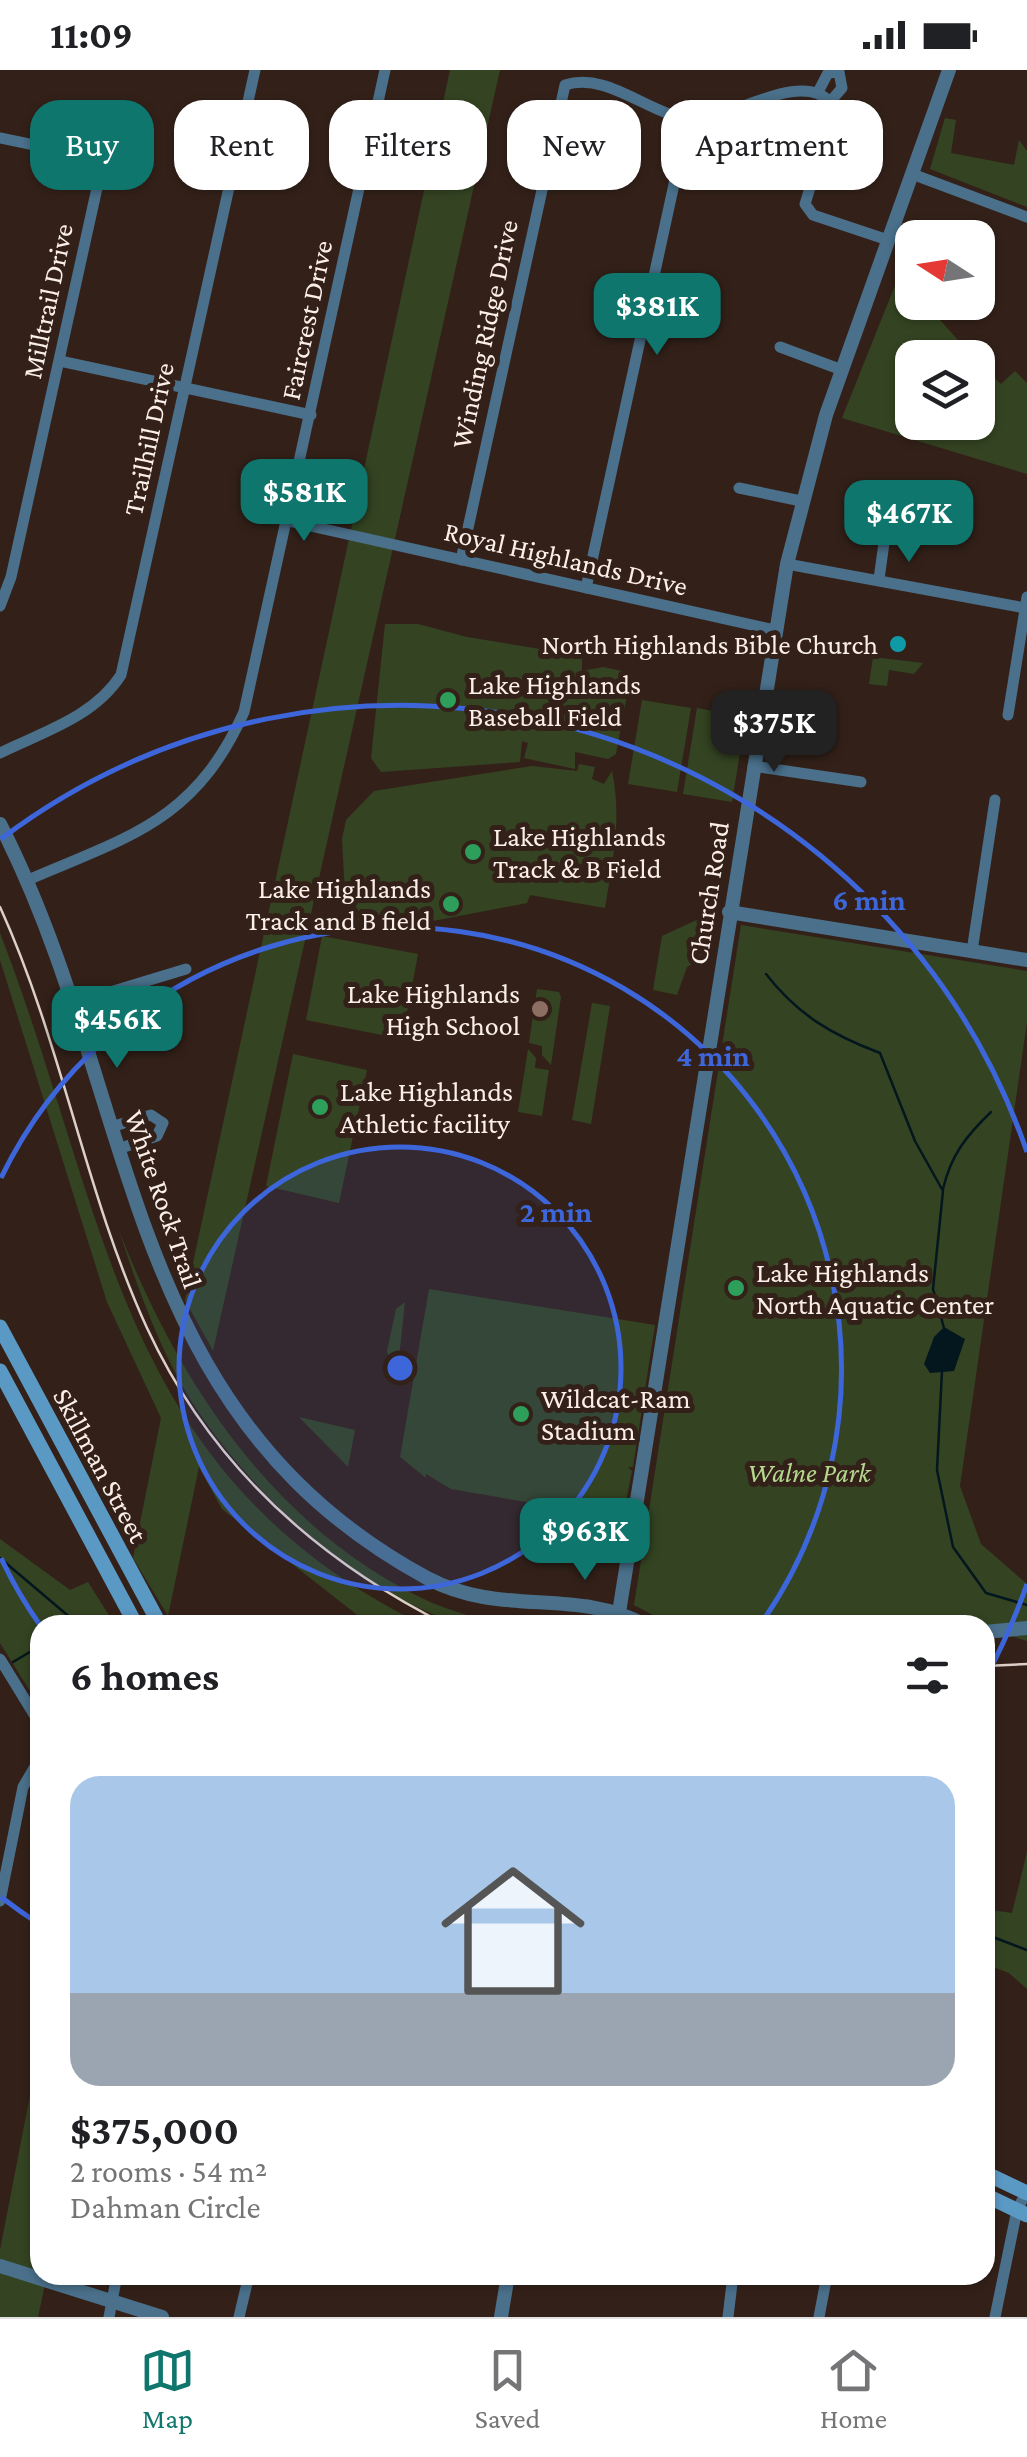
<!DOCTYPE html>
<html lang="en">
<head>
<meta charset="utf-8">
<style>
	:root { --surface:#fff; --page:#f2f2f2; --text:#202124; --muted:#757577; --line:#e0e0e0; --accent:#0f766e }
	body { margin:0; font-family:"Crimson Pro",serif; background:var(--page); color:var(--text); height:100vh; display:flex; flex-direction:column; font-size:38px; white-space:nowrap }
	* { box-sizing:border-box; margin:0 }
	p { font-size:32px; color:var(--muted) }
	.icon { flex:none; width:55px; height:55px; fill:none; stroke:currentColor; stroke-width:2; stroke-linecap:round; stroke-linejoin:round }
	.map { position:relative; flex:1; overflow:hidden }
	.panel { position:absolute; left:30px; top:1545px; width:965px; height:670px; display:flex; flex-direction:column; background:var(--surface); border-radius:30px; box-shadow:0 2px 8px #0004 }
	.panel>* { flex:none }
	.guide { position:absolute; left:30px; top:30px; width:968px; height:90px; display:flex; gap:20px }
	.needle { width:65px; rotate:282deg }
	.fabs { position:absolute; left:895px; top:150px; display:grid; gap:20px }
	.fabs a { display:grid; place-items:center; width:100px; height:100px; border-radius:20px; background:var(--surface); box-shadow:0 2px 8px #0004; font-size:50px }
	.price { position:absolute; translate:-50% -85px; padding:0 22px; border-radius:20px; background:var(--accent); color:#fff; font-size:32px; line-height:65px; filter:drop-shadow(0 2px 5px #0008) }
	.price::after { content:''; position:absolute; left:50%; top:60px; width:30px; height:22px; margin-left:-15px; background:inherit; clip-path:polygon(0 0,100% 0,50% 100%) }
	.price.on { background:#222; color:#fff }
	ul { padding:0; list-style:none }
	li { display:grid; align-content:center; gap:20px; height:530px; padding:0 40px }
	li span { display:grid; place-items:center; height:310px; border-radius:30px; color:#555 }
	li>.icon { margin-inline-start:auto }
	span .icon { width:180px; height:180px; fill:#fffc; stroke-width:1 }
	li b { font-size:42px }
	h2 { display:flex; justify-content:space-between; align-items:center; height:120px; padding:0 40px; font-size:42px }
	.pill { padding:0 35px; border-radius:30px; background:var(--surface); box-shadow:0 2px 8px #0004; font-size:35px; line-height:90px }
	.pill.on { background:var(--accent); color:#fff }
	.status { display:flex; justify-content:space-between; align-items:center; height:70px; padding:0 50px; background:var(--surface); direction:ltr }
	.status svg { height:28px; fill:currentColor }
	.tabs { display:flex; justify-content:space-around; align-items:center; height:140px; border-top:2px solid var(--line); background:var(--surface); font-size:28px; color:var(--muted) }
	.tabs a { display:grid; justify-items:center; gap:5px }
	.tabs .on { color:var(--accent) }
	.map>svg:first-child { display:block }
	.green { fill:#344422 }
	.water { fill:#04161e }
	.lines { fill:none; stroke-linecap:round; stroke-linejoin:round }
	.stream { stroke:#04161e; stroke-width:2.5 }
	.minor { stroke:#4a708b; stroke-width:11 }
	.tertiary { stroke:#4a708b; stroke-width:14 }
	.secondary { stroke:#5b99c5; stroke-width:15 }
	.tram { stroke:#ddcfc9; stroke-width:2.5 }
	.ring { fill:none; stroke:#3e66db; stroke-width:5 }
	.culture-dot { fill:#0f9aa8; stroke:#332119; stroke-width:4 }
	.leisure-dot { fill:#2e9e5b; stroke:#332119; stroke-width:4 }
	.education-dot { fill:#8d6e63; stroke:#332119; stroke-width:4 }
	.labels { text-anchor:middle; stroke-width:10; stroke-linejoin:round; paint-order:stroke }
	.street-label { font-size:28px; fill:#fcefe9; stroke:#332119 }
	.poi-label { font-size:28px; fill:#fcefe9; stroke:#332119; text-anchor:start }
	.park-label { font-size:28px; font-style:italic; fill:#b3d78d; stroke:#332119 }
	.centre { fill:#3e66db; stroke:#332119; stroke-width:5 }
	.ring-label { font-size:30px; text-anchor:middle; font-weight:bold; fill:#3e66db; stroke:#332119; stroke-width:10; stroke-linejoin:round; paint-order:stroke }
</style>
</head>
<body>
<div class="status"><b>11:09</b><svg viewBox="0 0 49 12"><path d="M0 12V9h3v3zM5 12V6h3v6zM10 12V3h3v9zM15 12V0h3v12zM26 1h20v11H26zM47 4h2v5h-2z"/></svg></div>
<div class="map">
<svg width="1027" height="2247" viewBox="0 0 1027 2247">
	<rect width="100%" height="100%" fill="#332119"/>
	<g class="green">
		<path d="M450 0H500L213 1281 185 1230Z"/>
		<path d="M945 48 956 50 951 83 1014 95 1019 70 1027 81V137L930 99Z"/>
		<path d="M900 203 912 218V232L925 233 973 287 912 288V352H978V293L1001 314 1015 301 1027 313V404L842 348Z"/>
		<path d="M385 554H418L467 567 582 586V601L603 597 631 603 616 684 608 689 575 682V699L524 688 528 673 522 671 520 692 381 702 371 688Z"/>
		<path d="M873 587 923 593 914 604 889 600 887 616 869 614Z"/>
		<path d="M642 630 691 638 677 722 628 714Z"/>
		<path d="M697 638 746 647 732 732 683 724Z"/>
		<path d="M579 694 595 697 592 709 604 714 612 701C622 749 613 789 605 838L530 825 527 833 417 854 415 842 357 850 346 845 342 769 346 750 374 721 532 696 577 701Z"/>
		<path d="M701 848 716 851 710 882 687 897 677 925 653 920 662 866Z"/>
		<path d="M741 855 1027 901V952L960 1416 981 1474 1027 1514V1571L965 1551 672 1555 634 1535Z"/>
		<path d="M0 863C110 1147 116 1403 423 1555H370L222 1439 199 1397 168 1546 133 1488 161 1348 107 1232 0 890Z"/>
		<path d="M322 866 418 884 402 969 306 950Z"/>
		<path d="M537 919 559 922 561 927 551 995 542 985V976L529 973Z"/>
		<path d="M592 933 610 936 591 1054 572 1050Z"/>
		<path d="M528 979 536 988 535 998 549 1000 542 1046 518 1042Z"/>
		<path d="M293 984 367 1000 339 1133 266 1116Z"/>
		<path d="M119 1161C180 1315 275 1460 430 1532 453 1542 479 1548 503 1555 489 1555 471 1558 457 1553 353 1520 237 1411 183 1317 155 1267 137 1215 119 1161Z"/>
		<path d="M429 1219 655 1255 633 1397H628L632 1401 622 1451 572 1445V1440L451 1419 426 1404V1408L400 1387Z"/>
		<path d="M405 1232 398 1297 393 1300 387 1281 396 1239Z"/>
		<path d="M299 1347 355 1360 348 1397Z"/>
		<path d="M0 1469 70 1520 88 1512 115 1555H40V1637L0 1573Z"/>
		<path d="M1027 1782V1919L1009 1903 985 1894V1839L1012 1843Z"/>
		<path d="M40 1974V2205H47L38 2247H0V2180Z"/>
	</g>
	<path class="water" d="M944 1257 965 1269 954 1301 930 1303 924 1294 934 1267Z"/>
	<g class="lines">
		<g class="stream">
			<path d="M766 904C798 945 832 965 880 983L915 1071 943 1121 933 1219 944 1258"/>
			<path d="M943 1119C951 1085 966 1066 991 1042"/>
			<path d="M942 1301 937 1400 953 1477 986 1523 1027 1535"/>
			<path d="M0 1488 79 1555"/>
			<path d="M13 1592 40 1576"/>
			<path d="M985 1864 1027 1880"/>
		</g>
		<g class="minor">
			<path d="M818 22 828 3 839 2 842 18 830 32"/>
			<path d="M0 68 87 86 101 100 11 507 0 536"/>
			<path d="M912 104 1027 147"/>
			<path d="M780 277 842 300"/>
			<path d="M60 291 311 345"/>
			<path d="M739 418 801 431"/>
			<path d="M288 451 775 560"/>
			<path d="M461 490 565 15C611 0 655 52 699 49 734 47 801 0 830 32L832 46 805 134 813 145 888 170"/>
			<path d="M787 494 1025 538"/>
			<path d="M879 509 889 437"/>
			<path d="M586 518 688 50"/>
			<path d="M1008 645 1027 527"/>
			<path d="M0 683C43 662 94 647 121 605L255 0"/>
			<path d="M753 696 861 712"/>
			<path d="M28 810C130 766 195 751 244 642L385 0"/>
			<path d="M972 881 995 730"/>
			<path d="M74 933 186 899"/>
			<path d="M111 1057 151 1045 163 1053 157 1066 118 1079"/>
			<path d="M0 1589 40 1654"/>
			<path d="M0 1831 23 1717 40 1688"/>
			<path d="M109 2247 117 2205"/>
			<path d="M239 2247 249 2205"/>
			<path d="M728 2247 733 2205"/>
			<path d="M819 2247 827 2205"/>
			<path d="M995 2247 1017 2140 1026 2123"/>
		</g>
		<g class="tertiary">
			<path d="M0 754C141 1029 117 1340 427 1508 502 1548 574 1517 645 1555"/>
			<path d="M729 842 1027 890"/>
			<path d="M617 1555 787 494 826 345 949 0"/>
			<path d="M985 1562 1027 1558"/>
			<path d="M0 2196 162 2247"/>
			<path d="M501 2247 508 2205"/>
		</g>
		<g class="secondary">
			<path d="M0 1257 160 1555"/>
			<path d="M0 1301 136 1555"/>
			<path d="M985 2103 1027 2123"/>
			<path d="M985 2125 1027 2145"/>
		</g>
		<g class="tram">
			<path d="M0 837C62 973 85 1123 147 1258 210 1394 315 1489 447 1555"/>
			<path d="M985 1596 1027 1594"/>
		</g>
	</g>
	<circle cx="400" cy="1298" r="221" fill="#3e66db" fill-opacity=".12"/>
	<g class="ring">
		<circle cx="400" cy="1298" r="221"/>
		<path d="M40 1555A442 442 0 0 1 1 1488M1 1108A442 442 0 1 1 760 1555"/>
		<path d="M1027 1514A663 663 0 0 1 985 1609M39 1854A663 663 0 0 1 1 1827M1 769A663 663 0 0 1 1027 1082"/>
	</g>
	<circle class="culture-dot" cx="898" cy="574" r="10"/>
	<g class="leisure-dot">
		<circle cx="448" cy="630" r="10"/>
		<circle cx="473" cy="782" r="10"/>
		<circle cx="451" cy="834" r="10"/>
		<circle cx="320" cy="1037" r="10"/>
		<circle cx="736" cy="1218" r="10"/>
		<circle cx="521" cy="1344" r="10"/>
	</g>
	<circle class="education-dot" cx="540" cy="939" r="10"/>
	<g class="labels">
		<g class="street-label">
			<text transform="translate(47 231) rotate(-78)" y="10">Milltrail Drive</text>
			<text transform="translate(306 250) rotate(-78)" y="10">Faircrest Drive</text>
			<text transform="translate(484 264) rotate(-78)" y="10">Winding Ridge Drive</text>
			<text transform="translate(148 369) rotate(-78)" y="10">Trailhill Drive</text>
			<text transform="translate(566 488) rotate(13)" y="10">Royal Highlands Drive</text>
			<text transform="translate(708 823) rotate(-81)" y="10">Church Road</text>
			<text transform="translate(164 1129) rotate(71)" y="10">White Rock Trail</text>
			<text transform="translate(101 1395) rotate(62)" y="10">Skillman Street</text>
		</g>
		<g class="poi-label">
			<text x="878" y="584" text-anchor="end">North Highlands Bible Church</text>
			<text x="468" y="624">Lake Highlands<tspan x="468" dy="32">Baseball Field</tspan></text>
			<text x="493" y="776">Lake Highlands<tspan x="493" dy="32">Track &amp; B Field</tspan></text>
			<text x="431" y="828" text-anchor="end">Lake Highlands<tspan x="431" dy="32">Track and B field</tspan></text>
			<text x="520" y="933" text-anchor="end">Lake Highlands<tspan x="520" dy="32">High School</tspan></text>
			<text x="340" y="1031">Lake Highlands<tspan x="340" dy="32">Athletic facility</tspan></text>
			<text x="756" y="1212">Lake Highlands<tspan x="756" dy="32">North Aquatic Center</tspan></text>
			<text x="541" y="1338">Wildcat-Ram<tspan x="541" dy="32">Stadium</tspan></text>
		</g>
		<g class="park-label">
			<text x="809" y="1412">Walne Park</text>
		</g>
	</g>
	<circle cx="400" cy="1298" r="15" class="centre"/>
	<g class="ring-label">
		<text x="869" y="840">6 min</text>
		<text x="713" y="996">4 min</text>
		<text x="556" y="1152">2 min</text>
	</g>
</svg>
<div class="fabs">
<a><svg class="needle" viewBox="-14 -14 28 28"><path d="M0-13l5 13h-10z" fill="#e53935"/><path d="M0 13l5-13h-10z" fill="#757577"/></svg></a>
<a><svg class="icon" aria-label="layers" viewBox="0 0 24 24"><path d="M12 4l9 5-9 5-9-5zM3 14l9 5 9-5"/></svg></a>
</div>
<b class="price" style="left:657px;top:288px">$381K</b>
<b class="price" style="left:304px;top:474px">$581K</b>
<b class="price" style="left:909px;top:495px">$467K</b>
<b class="price on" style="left:774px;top:705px">$375K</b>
<b class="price" style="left:117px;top:1001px">$456K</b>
<b class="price" style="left:585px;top:1513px">$963K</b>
<div class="guide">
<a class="pill on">Buy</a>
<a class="pill">Rent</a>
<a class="pill">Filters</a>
<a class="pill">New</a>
<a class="pill">Apartment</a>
</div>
<section class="panel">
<h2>6 homes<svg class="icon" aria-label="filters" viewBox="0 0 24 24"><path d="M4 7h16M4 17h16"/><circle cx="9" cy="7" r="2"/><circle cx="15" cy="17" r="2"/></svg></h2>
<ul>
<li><span style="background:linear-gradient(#a9c7e8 70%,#9aa5b1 0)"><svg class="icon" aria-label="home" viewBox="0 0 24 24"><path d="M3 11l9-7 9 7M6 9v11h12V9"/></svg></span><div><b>$375,000</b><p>2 rooms · 54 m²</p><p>Dahman Circle</p></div></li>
</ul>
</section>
</div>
<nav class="tabs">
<a class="on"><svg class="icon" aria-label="map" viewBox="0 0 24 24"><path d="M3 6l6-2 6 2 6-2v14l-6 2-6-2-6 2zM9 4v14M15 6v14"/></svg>Map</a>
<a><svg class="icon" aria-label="saved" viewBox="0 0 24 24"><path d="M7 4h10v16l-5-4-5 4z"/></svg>Saved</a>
<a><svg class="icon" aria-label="home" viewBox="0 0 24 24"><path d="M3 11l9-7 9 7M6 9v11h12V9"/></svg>Home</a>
</nav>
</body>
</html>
